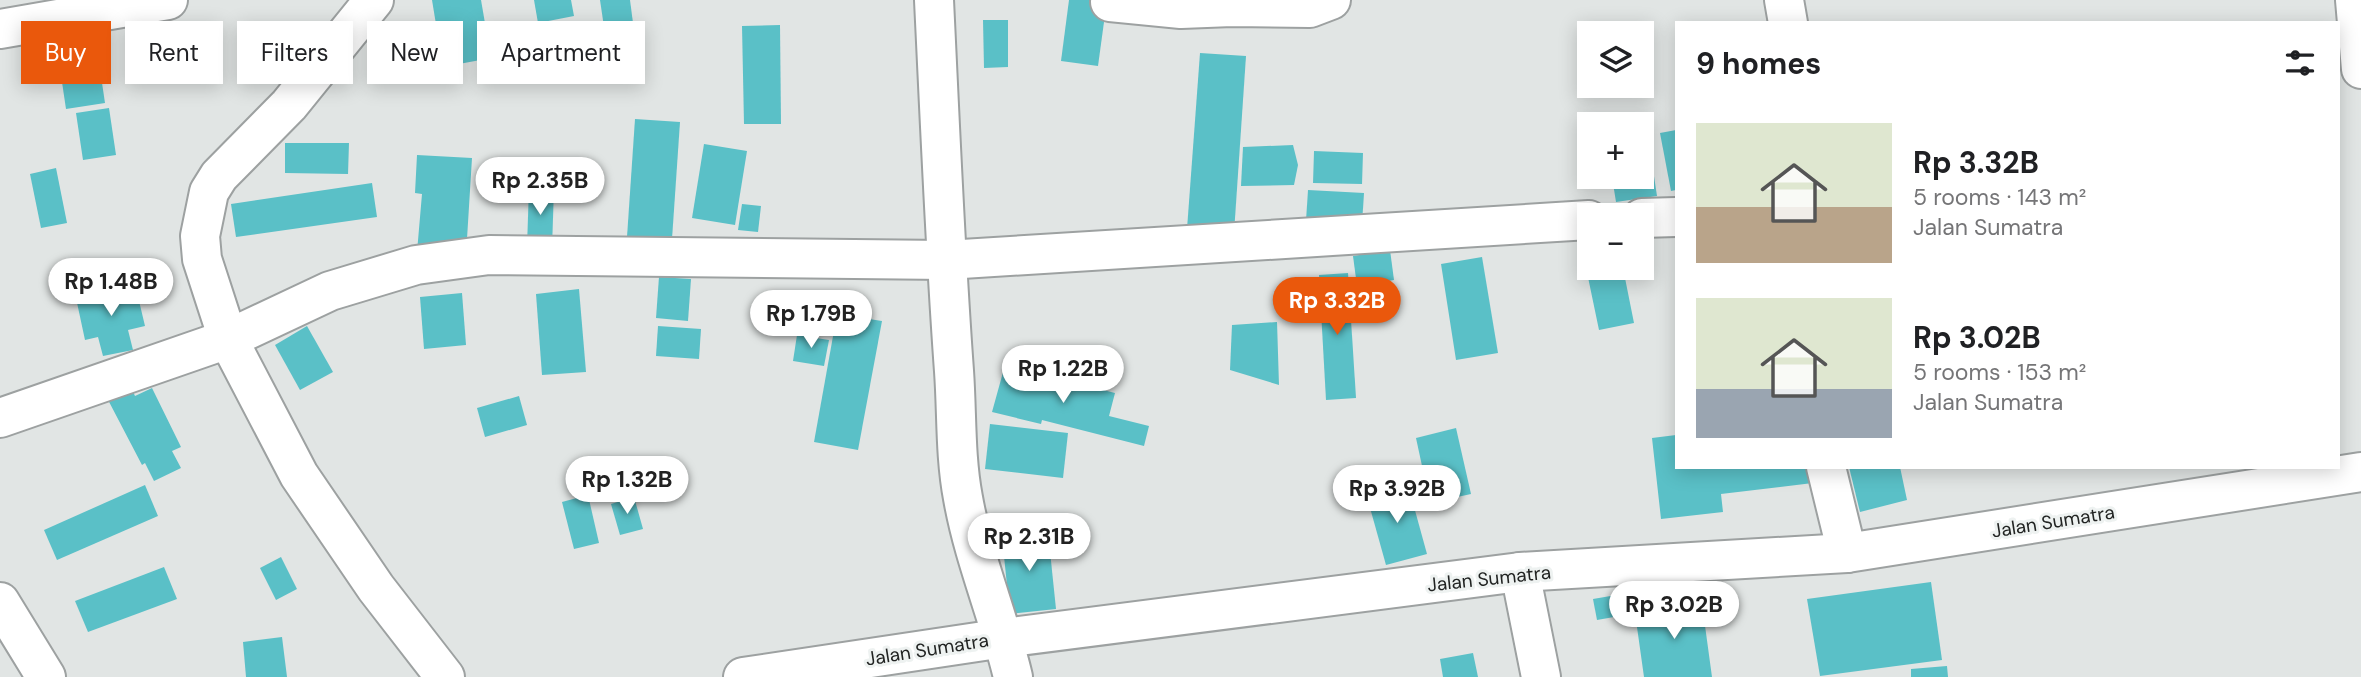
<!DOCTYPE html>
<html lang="en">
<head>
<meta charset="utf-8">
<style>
	:root { --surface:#fff; --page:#f6f6f6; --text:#202124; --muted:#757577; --accent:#ea580c }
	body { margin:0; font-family:"DM Sans",sans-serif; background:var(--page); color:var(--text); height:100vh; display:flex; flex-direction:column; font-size:26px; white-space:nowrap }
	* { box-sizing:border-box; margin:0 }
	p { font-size:23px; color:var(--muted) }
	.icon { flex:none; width:38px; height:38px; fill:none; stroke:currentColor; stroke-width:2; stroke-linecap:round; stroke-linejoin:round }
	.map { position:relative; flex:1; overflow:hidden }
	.details { position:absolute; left:1675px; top:21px; width:665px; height:448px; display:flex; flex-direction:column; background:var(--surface); border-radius:0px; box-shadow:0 4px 18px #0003 }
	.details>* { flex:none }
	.banner { position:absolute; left:21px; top:21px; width:665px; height:63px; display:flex; gap:14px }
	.buttons { position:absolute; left:1577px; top:21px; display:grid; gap:14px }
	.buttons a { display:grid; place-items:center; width:77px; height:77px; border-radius:0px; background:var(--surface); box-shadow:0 4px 18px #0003; font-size:35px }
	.price { position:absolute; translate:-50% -60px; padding:0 16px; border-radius:24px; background:#fff; color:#222; font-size:23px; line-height:46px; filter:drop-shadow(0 2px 4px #0008) }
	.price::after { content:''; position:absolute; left:50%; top:42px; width:21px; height:16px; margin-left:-10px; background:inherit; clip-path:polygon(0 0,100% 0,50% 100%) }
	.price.selected { background:var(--accent); color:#fff }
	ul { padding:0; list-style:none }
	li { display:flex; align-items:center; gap:21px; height:175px; padding:0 21px }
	li span { display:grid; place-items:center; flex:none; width:196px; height:140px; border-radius:0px; color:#555 }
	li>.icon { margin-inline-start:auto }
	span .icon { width:84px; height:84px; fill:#fffc; stroke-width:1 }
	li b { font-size:30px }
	h2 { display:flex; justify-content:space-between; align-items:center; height:84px; padding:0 21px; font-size:30px }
	.tag { padding:0 24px; border-radius:0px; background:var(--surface); box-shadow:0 4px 18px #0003; font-size:24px; line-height:63px }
	.tag.selected { background:var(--accent); color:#fff }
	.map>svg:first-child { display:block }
	.building { fill:#5ac0c7 }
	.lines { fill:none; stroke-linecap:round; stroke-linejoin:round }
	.minor-casing { stroke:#9da1a1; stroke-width:42 }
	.highway-casing { stroke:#9da1a1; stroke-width:42 }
	.minor { stroke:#fff; stroke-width:38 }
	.highway { stroke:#fff; stroke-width:38 }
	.labels { text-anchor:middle; stroke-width:6; stroke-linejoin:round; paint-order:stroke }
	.street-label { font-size:19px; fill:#212322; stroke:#eef2f1 }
</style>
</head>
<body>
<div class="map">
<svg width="2361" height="677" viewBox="0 0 2361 677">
	<rect width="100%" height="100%" fill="#e1e5e4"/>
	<g class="building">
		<path d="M432 0H481L491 58 443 67Z"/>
		<path d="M534 0H571L574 16 538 23Z"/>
		<path d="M600 0H630L633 23 604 27Z"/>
		<path d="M1069 0H1107L1098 66 1061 61Z"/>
		<path d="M983 20H1008V67L984 68Z"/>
		<path d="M579 22 581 40 538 45 536 27Z"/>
		<path d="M780 25 781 124H744L742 26Z"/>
		<path d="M1200 53 1246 56 1234 233 1187 229Z"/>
		<path d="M98 56 105 103 66 109 59 62Z"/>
		<path d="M109 108 116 155 83 160 76 113Z"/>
		<path d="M635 119 680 122 672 239 627 237Z"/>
		<path d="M1676 130V190L1671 191 1660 133Z"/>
		<path d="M285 143H349L348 174 285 173Z"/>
		<path d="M1649 143 1657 196 1616 202 1612 177H1642V144Z"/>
		<path d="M704 144 747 151 735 225 692 218Z"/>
		<path d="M1293 145 1298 165 1294 185 1241 186 1243 147Z"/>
		<path d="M1314 151 1363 153 1362 184 1313 183Z"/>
		<path d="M417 155 472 158 466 255 417 252 422 194 415 193Z"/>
		<path d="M56 168 67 223 41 228 30 174Z"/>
		<path d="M372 183 377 217 236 237 231 204Z"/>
		<path d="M529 187 554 188 552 248 527 247Z"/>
		<path d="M1308 190 1364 193 1362 224 1306 221Z"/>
		<path d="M742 204 761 206 758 232 738 230Z"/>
		<path d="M1390 250 1394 280 1357 286 1353 256Z"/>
		<path d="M1482 257 1498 353 1456 360 1441 264Z"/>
		<path d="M1589 257V268H1623L1634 323 1599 330 1584 258Z"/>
		<path d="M1348 273 1356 398 1326 400 1319 275Z"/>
		<path d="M659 277 691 279 688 321 656 318Z"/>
		<path d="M135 284 145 326 128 330 133 350 103 356 98 337 85 340 76 298Z"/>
		<path d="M579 289 586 372 542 375 536 294Z"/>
		<path d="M803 290 830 293 824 334 797 331Z"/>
		<path d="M462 293 466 345 424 349 420 297Z"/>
		<path d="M837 314 882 321 858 450 814 442Z"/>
		<path d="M1277 322 1279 385 1230 370 1232 325Z"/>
		<path d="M307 326 333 372 300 390 275 345Z"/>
		<path d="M658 326 701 329 699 359 656 356Z"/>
		<path d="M797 335 829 340 824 366 793 361Z"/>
		<path d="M1005 365 1115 393 1109 416 1149 426 1144 446 1042 420 1041 424 992 412Z"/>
		<path d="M130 385 135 396 152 388 181 447 172 451 181 468 154 481 145 463 142 465 106 396Z"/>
		<path d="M519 396 527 425 485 437 477 408Z"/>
		<path d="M990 424 1068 433 1063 478 985 469Z"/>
		<path d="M1456 428 1471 494 1430 503 1416 438Z"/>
		<path d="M1676 435V467H1820L1821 482 1721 494 1723 512 1661 519 1652 438Z"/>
		<path d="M1849 467H1900L1907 500 1860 512Z"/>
		<path d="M145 485 158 516 57 560 44 530Z"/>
		<path d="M1408 485 1427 554 1386 565 1367 497Z"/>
		<path d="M588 495 599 543 574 549 562 502Z"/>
		<path d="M634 497 643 529 620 535 611 504Z"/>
		<path d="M1048 532 1056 609 1010 614 1002 537Z"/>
		<path d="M281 557 297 589 276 600 260 568Z"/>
		<path d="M164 567 177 599 88 632 75 601Z"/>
		<path d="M1931 582 1942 660 1820 676 1807 599Z"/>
		<path d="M1628 593 1631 614 1597 620 1593 599Z"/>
		<path d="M1684 596 1687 613 1703 611 1712 677H1644L1636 620 1649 618 1646 602Z"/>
		<path d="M282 637 287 677H246L243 642Z"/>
		<path d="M1473 653 1478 677H1443L1440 659Z"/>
		<path d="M1947 666 1948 677H1911V669Z"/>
	</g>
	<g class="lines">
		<g class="minor-casing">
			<g id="minor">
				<path d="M374 0 289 105 219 176 209 192 200 236 202 259 228 339 299 475 376 588 445 677"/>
				<path d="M934 0C940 124 945 248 954 371 957 413 955 456 963 498 974 560 999 617 1013 677"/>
				<path d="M1784 0 1788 23"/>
				<path d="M1110 2 1181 9 1232 7 1310 8 1331 0"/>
				<path d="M0 29 168 0"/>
				<path d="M1642 218 1676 217"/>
				<path d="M0 418 228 339 330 291 416 265 489 255 946 260 1589 220"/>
				<path d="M1826 467 1847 553"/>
				<path d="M1520 572 1541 677"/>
				<path d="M0 602 46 677"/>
				<path d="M743 677 1004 638 1520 572 1847 553 2361 472"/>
			</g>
		</g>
		<g class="highway-casing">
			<path id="highway" d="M2355 0 2361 69"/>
		</g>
		<use href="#minor" class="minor"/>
		<use href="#highway" class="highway"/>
	</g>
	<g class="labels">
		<g class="street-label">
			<text transform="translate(2053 521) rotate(-9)" y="7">Jalan Sumatra</text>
			<text transform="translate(1489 578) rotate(-6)" y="7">Jalan Sumatra</text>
			<text transform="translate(927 649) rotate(-9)" y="7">Jalan Sumatra</text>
		</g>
	</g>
</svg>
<div class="buttons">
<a><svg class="icon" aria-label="layers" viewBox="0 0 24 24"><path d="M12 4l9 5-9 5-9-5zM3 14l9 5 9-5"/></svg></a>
<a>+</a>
<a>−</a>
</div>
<b class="price" style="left:540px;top:217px">Rp 2.35B</b>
<b class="price" style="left:111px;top:318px">Rp 1.48B</b>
<b class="price selected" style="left:1337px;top:337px">Rp 3.32B</b>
<b class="price" style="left:811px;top:350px">Rp 1.79B</b>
<b class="price" style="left:1063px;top:405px">Rp 1.22B</b>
<b class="price" style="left:627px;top:516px">Rp 1.32B</b>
<b class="price" style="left:1397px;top:525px">Rp 3.92B</b>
<b class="price" style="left:1029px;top:573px">Rp 2.31B</b>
<b class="price" style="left:1674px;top:641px">Rp 3.02B</b>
<div class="banner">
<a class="tag selected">Buy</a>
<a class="tag">Rent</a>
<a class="tag">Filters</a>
<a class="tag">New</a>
<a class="tag">Apartment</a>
</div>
<section class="details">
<h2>9 homes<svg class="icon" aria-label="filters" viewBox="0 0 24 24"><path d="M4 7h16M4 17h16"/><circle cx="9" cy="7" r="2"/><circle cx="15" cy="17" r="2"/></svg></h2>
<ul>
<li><span style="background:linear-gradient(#dfe7d0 60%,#b9a48a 0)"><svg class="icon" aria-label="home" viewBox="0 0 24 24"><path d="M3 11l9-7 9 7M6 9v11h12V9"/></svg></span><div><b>Rp 3.32B</b><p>5 rooms · 143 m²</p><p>Jalan Sumatra</p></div></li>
<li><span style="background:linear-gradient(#dfe7d0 65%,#9aa5b1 0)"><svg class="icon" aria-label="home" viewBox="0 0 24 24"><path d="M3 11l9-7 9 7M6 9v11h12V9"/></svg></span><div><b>Rp 3.02B</b><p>5 rooms · 153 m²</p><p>Jalan Sumatra</p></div></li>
</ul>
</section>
</div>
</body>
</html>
